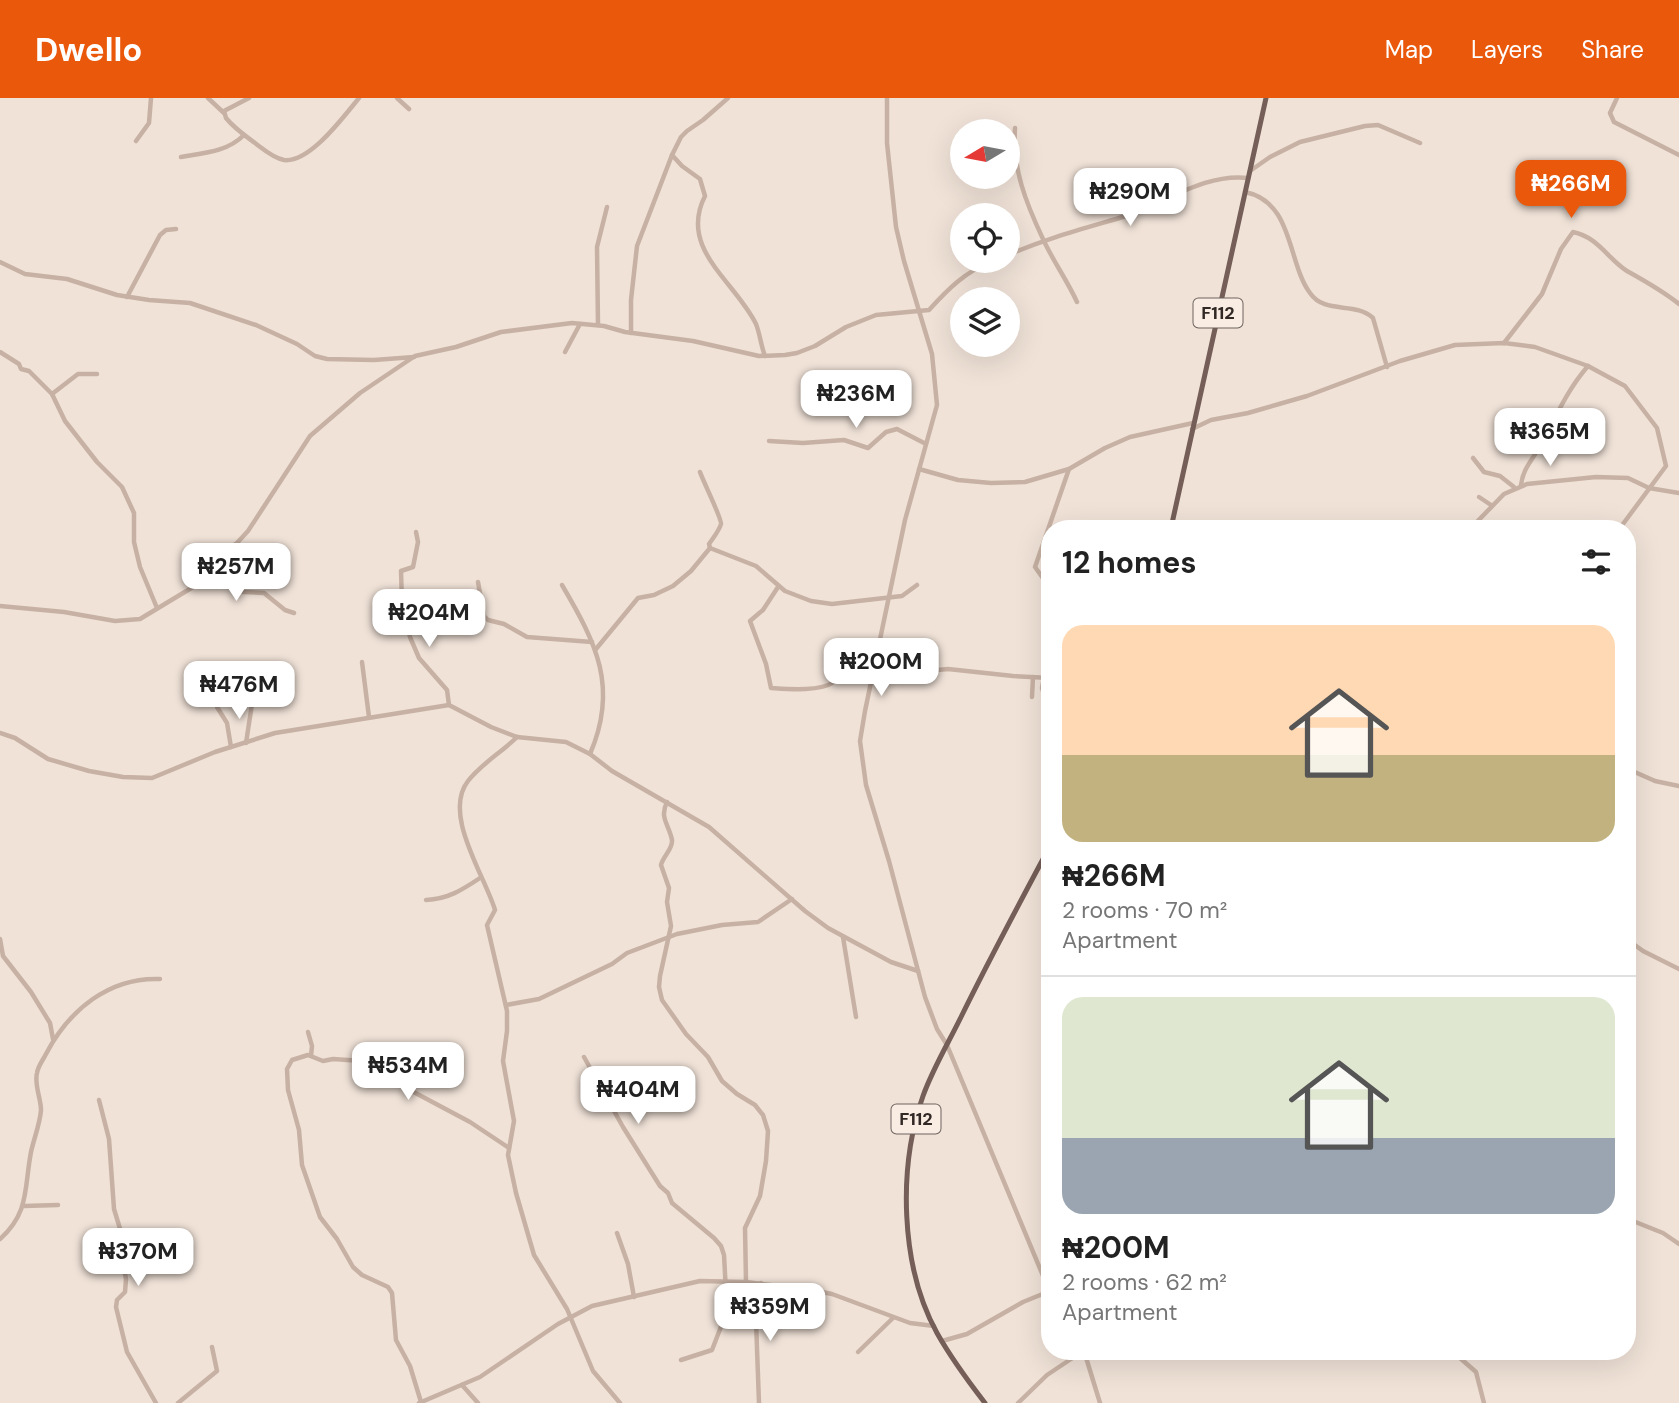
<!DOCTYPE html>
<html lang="en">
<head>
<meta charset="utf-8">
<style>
	:root { --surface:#fff; --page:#f2f2f2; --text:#222; --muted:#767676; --line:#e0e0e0; --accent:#ea580c }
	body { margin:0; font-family:"DM Sans",sans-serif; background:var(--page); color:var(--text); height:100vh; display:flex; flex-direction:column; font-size:26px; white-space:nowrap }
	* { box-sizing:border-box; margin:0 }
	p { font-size:23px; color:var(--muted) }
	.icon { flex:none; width:38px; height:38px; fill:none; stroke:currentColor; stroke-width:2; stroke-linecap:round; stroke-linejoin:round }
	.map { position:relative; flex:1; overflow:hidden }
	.panel { position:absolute; left:1041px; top:422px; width:595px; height:840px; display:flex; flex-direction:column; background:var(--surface); border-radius:28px; box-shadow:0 7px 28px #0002 }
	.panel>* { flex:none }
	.needle { width:46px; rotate:260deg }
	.tools { position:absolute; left:950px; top:21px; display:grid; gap:14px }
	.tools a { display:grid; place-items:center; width:70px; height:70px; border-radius:50%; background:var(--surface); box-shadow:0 7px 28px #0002; font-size:35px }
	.price { position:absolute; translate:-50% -60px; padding:0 16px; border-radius:14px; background:#fff; color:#222; font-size:23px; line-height:46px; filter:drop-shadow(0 2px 4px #0008) }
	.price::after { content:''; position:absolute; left:50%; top:42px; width:21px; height:16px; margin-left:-10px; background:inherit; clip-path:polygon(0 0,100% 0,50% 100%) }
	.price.current { background:var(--accent); color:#fff }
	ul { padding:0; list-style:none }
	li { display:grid; align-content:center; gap:14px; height:371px; padding:0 21px }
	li+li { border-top:2px solid var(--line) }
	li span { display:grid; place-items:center; height:217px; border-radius:21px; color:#555 }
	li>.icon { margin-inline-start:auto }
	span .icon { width:126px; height:126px; fill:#fffc; stroke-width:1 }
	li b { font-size:30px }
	h2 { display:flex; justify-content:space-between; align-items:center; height:84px; padding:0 21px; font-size:30px }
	header { display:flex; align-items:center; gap:42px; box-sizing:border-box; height:98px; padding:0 35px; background:var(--accent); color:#fff }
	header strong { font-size:33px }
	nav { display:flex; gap:38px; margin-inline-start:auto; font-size:24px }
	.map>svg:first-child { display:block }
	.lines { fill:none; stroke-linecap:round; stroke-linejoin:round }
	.minor { stroke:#c7b1a4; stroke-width:4.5 }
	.major { stroke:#745e57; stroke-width:5 }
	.labels { text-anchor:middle; stroke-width:5; stroke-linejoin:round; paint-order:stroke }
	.shield { fill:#f8ece3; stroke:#6d635e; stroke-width:2 }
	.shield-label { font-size:18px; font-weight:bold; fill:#322825 }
</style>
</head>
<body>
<header>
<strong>Dwello</strong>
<nav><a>Map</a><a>Layers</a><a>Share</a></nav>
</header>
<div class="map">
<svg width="1679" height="1305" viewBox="0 0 1679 1305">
	<rect width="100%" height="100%" fill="#f0e2d7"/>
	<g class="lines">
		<g class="minor">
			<path d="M208 0 224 15"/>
			<path d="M249 0 224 13 226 20C234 30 244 37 255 45 263 51 273 60 284 62 310 65 344 18 359 0"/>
			<path d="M397 0 409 11"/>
			<path d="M728 0 703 22 687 33 681 39 672 57 682 68 700 81 705 98C678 151 735 183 756 226 760 236 761 248 765 258"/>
			<path d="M887 0V45L896 129 904 163 932 256 937 307 905 422 865 613 860 643 866 687 889 763 925 899 937 931 947 947 1046 1185 1050 1189"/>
			<path d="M1617 0 1610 15 1614 24 1679 57"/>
			<path d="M1015 30C1012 70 1026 105 1043 141 1053 163 1067 182 1077 204"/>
			<path d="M136 43 149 25 151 0"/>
			<path d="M181 59C204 55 227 54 244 37"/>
			<path d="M1250 73 1270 59 1300 44 1365 28 1378 27 1420 45"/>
			<path d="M1245 94C1294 104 1287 164 1310 195 1325 217 1355 203 1373 220L1387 269"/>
			<path d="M1008 157C1047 140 1086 130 1126 118 1166 105 1204 75 1248 80"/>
			<path d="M0 164 25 176 67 181 117 197 149 202 190 205 256 227 297 246 315 258 327 261 374 262 414 259"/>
			<path d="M127 199 160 137 166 132 176 131"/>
			<path d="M598 227 597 149 607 109"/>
			<path d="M631 235V202L637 148 672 57"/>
			<path d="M1504 245 1542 196 1561 151 1573 134C1598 139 1608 161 1627 173 1645 183 1663 193 1679 206"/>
			<path d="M0 254 19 266 21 271 29 273 52 296 65 323 97 364 122 389 134 415V444L140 469 157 510"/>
			<path d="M565 254 580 226"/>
			<path d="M52 296 78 276H97"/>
			<path d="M1192 331 1211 322 1248 315 1307 298 1400 263 1455 247 1504 245 1535 249 1588 268 1625 288 1657 330 1666 368 1620 430"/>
			<path d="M769 343 803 345 844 342 868 350 886 334 897 331 926 346"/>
			<path d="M1473 360 1484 374 1500 378 1514 389"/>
			<path d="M919 371 958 382 991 385 1025 384 1069 371 1105 350 1130 339 1193 325"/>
			<path d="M700 374C703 383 722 421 721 426 719 433 713 440 709 446L710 450"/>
			<path d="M1521 387C1523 369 1535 359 1543 343 1557 316 1568 291 1588 268"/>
			<path d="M1479 399 1491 407"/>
			<path d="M1400 430 1401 426"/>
			<path d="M1471 430 1504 396 1527 386 1596 379 1628 380 1649 390 1679 395"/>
			<path d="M416 434 418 444 413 469 401 473 402 504 410 539 419 560 447 592 449 607"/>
			<path d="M236 446C239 462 233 481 243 494L264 495 285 512 294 515"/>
			<path d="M478 484 484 518 488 522 504 526 527 539 592 544"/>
			<path d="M562 487C596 545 619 589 590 656"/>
			<path d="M778 489 763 512 750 523 766 566 771 590C787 591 819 594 834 584 842 578 845 568 854 563L875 568"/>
			<path d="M1050 490 1035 469 1069 371"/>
			<path d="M0 508 64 514 115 523 140 521 193 489 201 482 217 457 224 451 236 446 248 433 310 338 360 295 415 258 456 249 501 234 572 225 604 228 625 234 693 243 759 258 785 257 797 255 815 248 846 229 876 217 929 212C948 191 965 174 992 163"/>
			<path d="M596 551 638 500 654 497 673 488 691 473 710 450 756 468 785 493 811 503 832 506 902 498 917 487"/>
			<path d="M362 564 369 619"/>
			<path d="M873 578 948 571 1013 578 1050 580"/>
			<path d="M1044 579 1042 590 1050 618"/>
			<path d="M1032 599 1033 579"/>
			<path d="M217 609 227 625 231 649"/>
			<path d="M0 635 15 640 48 661 89 673 123 679 152 680 215 654 275 635 449 607 491 629 517 639 566 644 590 656 612 673 709 729 805 813 828 830 891 864 918 873"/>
			<path d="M517 639C502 654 481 666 468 683 442 716 485 778 495 812L487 827 507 913V933L503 963 514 1023 508 1057 516 1095 534 1157 567 1211 593 1273 620 1305"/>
			<path d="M246 645 254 593"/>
			<path d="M1628 671 1655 683 1679 688"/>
			<path d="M667 704C659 720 669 726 672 742 673 751 663 758 661 767L669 790 667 804 671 828 660 878 659 889 662 902 686 936 708 959 722 983 737 996 755 1007 763 1017 768 1033 766 1063 760 1098 745 1130 746 1184"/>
			<path d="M426 802C448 801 462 792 480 780"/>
			<path d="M843 839 856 919"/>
			<path d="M0 841 3 858 31 894 50 925 53 941"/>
			<path d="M1628 842 1643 853 1679 871"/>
			<path d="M506 907 539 901 612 866 627 855 677 836 722 827 758 824 792 801"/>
			<path d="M308 934 312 948 311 958"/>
			<path d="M584 959 623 1029 660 1088 668 1095 672 1105 714 1140 721 1148 724 1157 727 1213 712 1252 681 1262"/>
			<path d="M99 1002 109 1041 114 1111 121 1134V1156L126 1181 125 1194 117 1202 116 1209 127 1254 156 1305"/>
			<path d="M24 1108 58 1107"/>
			<path d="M1628 1121 1663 1135 1679 1146"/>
			<path d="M617 1135 628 1166 634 1199"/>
			<path d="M0 1141C30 1114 24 1090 31 1054 34 1040 40 1026 41 1012 41 1000 34 987 37 975 38 968 43 962 46 956 69 912 109 879 160 881"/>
			<path d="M942 1243 967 1236 1023 1204 1050 1193"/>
			<path d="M1084 1253 1100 1305"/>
			<path d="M1452 1253 1476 1274 1484 1305"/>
			<path d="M858 1254 893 1220"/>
			<path d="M462 1287 478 1305"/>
			<path d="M421 1304 410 1268 396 1242 392 1195 388 1189 362 1177 353 1169 337 1141 320 1119 302 1067 299 1032 288 992 287 971 292 962 308 957 323 963 333 961 362 963 376 974 470 1024 509 1050"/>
			<path d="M178 1305 217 1273 212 1249"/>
			<path d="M419 1305 480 1279 558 1226 592 1208 700 1183 746 1184 812 1192 832 1196 910 1225 934 1228"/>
			<path d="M759 1305 756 1223 761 1185"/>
			<path d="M1018 1305 1047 1277 1083 1253"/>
		</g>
		<g class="major">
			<path d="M1171 430 1266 0"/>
			<path d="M985 1305C968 1283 951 1260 937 1235 900 1168 898 1069 923 998 933 970 949 944 962 917 990 860 1020 804 1050 748"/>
		</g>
	</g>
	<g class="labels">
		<g class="shield">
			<rect x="1193.5" y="200.5" width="49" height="29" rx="5"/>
			<rect x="891.5" y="1006.5" width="49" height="29" rx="5"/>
		</g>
		<g class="shield-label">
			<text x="1218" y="221">F112</text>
			<text x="916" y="1027">F112</text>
		</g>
	</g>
</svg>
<div class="tools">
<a><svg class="needle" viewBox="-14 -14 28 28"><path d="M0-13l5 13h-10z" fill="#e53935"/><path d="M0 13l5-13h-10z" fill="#767676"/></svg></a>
<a><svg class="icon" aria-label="locate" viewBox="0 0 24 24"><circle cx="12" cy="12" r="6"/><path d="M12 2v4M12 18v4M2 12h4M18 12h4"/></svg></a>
<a><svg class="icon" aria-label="layers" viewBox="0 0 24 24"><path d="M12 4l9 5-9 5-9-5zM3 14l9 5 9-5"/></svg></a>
</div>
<b class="price current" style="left:1571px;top:122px">₦266M</b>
<b class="price" style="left:1130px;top:130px">₦290M</b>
<b class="price" style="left:856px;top:332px">₦236M</b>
<b class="price" style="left:1550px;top:370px">₦365M</b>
<b class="price" style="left:236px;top:505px">₦257M</b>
<b class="price" style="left:429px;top:551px">₦204M</b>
<b class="price" style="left:881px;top:600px">₦200M</b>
<b class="price" style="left:239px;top:623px">₦476M</b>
<b class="price" style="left:408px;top:1004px">₦534M</b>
<b class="price" style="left:638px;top:1028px">₦404M</b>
<b class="price" style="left:138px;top:1190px">₦370M</b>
<b class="price" style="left:770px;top:1245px">₦359M</b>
<section class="panel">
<h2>12 homes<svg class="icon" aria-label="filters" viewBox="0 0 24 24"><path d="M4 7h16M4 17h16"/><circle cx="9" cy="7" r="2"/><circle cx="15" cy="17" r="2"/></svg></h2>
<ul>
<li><span style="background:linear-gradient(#ffd9b3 60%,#c2b280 0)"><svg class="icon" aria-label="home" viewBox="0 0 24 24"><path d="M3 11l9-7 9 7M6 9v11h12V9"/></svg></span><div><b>₦266M</b><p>2 rooms · 70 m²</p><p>Apartment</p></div></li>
<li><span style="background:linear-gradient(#dfe7d0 65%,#9aa5b1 0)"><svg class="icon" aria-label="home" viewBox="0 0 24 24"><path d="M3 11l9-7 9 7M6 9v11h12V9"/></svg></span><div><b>₦200M</b><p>2 rooms · 62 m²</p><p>Apartment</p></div></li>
</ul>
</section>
</div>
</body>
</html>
